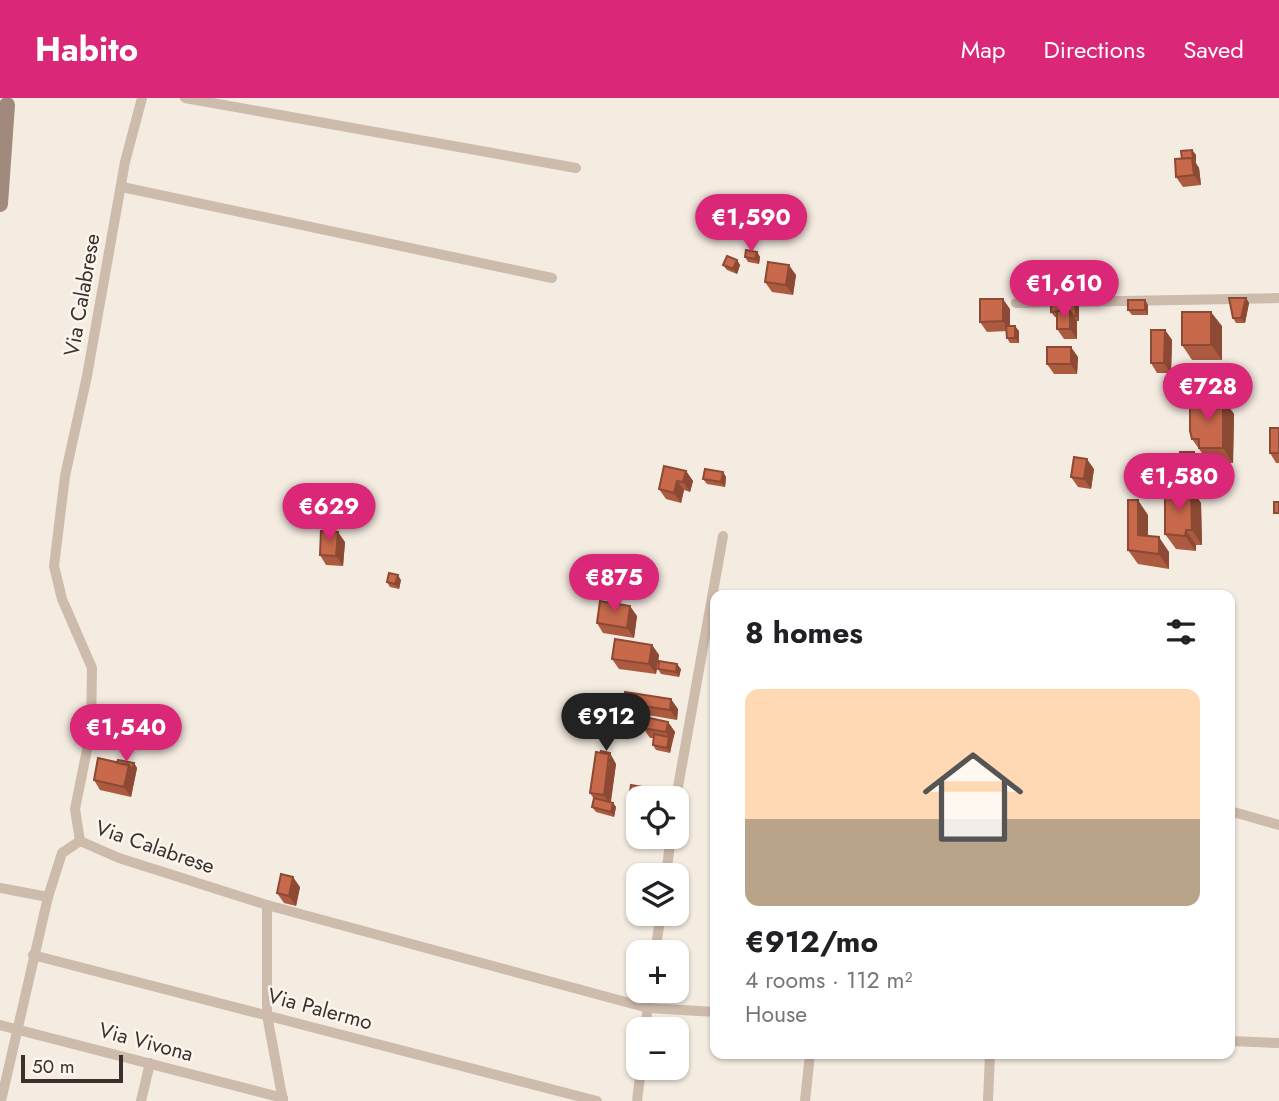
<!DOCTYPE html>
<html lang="en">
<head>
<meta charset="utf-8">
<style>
	:root { --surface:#fff; --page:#f2f2f2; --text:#202124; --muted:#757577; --accent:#db2777 }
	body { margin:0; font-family:Jost,sans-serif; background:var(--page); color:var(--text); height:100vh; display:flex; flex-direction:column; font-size:26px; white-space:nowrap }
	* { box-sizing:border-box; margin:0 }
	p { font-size:23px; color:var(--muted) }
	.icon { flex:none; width:38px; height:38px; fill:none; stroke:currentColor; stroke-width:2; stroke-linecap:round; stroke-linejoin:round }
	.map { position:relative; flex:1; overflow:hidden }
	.panel { position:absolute; left:710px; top:492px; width:525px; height:469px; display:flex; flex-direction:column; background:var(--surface); border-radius:14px; box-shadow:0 2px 5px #0004 }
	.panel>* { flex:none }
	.buttons { position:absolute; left:626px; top:688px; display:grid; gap:14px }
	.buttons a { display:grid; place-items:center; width:63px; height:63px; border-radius:14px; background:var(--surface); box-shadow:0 2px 5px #0004; font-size:35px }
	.scale { position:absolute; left:21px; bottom:18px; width:102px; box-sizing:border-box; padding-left:7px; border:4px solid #3b302b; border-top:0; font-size:19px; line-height:24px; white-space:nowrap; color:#3b302b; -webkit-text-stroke:5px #fbf5ee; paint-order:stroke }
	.price { position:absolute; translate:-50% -60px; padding:0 16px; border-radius:24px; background:var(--accent); color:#fff; font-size:23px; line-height:46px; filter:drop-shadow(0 2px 4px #0008) }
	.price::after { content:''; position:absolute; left:50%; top:42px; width:21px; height:16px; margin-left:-10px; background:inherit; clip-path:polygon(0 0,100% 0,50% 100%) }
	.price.active { background:#222; color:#fff }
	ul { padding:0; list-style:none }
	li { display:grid; align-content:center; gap:14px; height:371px; padding:0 35px }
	li span { display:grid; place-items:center; height:217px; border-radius:14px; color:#555 }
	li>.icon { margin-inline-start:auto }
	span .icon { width:126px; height:126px; fill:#fffc; stroke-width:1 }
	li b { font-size:30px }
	h2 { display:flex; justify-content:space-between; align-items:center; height:84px; padding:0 35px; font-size:30px }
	header { display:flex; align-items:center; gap:42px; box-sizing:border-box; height:98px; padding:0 35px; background:var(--accent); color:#fff }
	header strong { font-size:33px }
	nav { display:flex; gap:38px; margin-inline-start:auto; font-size:24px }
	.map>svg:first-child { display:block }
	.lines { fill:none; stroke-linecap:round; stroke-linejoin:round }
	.street { stroke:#cdbbac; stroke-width:10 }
	.secondary { stroke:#a18a7d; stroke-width:16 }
	.wall { fill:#ac5a40 }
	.shaded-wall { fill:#8c4a34 }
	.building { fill:#c8694b; stroke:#8c4a34; stroke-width:2 }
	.labels { text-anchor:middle; stroke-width:5; stroke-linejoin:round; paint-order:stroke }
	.street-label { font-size:21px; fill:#3b302b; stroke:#fbf5ee }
</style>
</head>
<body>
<header>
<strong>Habito</strong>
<nav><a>Map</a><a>Directions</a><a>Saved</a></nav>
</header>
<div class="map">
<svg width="1279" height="1003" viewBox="0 0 1279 1003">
	<rect width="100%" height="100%" fill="#f4ebe1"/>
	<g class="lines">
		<g class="street">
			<path d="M185 0 576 70"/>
			<path d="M122 89 552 180"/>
			<path d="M1016 205 1279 200"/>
			<path d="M676 700 723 438"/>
			<path d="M1230 713 1279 727"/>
			<path d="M80 743 75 711 91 632 92 570 62 501 54 468 65 378 87 278 125 64 142 0"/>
			<path d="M80 743 119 760 267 807 648 910 716 914"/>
			<path d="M666 777 671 738"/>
			<path d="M0 790 48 799"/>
			<path d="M267 807V917L283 1003"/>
			<path d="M655 854 661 816"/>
			<path d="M33 857 597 1003"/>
			<path d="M0 927 283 1000"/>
			<path d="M645 931 650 892"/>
			<path d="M1230 943 1279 945"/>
			<path d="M1 1003 48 799 62 755 80 743"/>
			<path d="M141 1003 150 965"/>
			<path d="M637 1003 641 970"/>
			<path d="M805 1003 810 956"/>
			<path d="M988 1003 990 956"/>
		</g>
		<path class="secondary" d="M0 106 7 7"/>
	</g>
	<g class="wall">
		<path d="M1192 52 1196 57V65L1199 70 1201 87 1183 89 1176 79 1182 61Z"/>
		<path d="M780 99 784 104 783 114H774L771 109Z"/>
		<path d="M757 154 760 159 759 166 748 164 745 159Z"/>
		<path d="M737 162 740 167 737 176 727 172 723 167Z"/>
		<path d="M796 177 793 197 772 194 765 184Z"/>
		<path d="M1246 200 1249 205 1245 225H1236L1233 220Z"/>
		<path d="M1145 202 1148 207V217H1132L1128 212Z"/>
		<path d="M1059 207 1063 213 1079 208V223H1077V241H1064L1057 231V219H1055L1051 214Z"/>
		<path d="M1010 211V228L1019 233V245H1010L1007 240V233L987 234 980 224Z"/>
		<path d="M1222 228V262H1192L1182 247Z"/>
		<path d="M1165 232 1172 242 1171 275H1157L1151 265Z"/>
		<path d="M1078 259 1077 276H1054L1047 266Z"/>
		<path d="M1223 301 1234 316 1233 365H1209L1192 341 1199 308Z"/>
		<path d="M1279 330V365H1276L1270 355Z"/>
		<path d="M1178 361V370H1169L1166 365Z"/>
		<path d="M1201 364 1200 392H1192L1201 405 1202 447H1196V453L1176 451 1165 436 1181 398 1188 390 1183 382Z"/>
		<path d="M1094 371 1091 391 1078 389 1071 379Z"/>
		<path d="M686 373 693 383 690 394 684 392 681 405 666 401 659 391Z"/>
		<path d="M723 374 726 379 725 389 707 386 703 381Z"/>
		<path d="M1148 417V438L1169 454V471L1138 466 1128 452Z"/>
		<path d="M345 444 343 468 326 467 320 457Z"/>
		<path d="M401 482 399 491 390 489 387 484Z"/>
		<path d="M637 518 634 540 603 535 597 525Z"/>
		<path d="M652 547 659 557 656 576 619 571 612 561Z"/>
		<path d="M658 571H681L679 579 661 576Z"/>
		<path d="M623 605 678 611 677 622 630 614Z"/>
		<path d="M668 624 675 634 670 655 656 652 653 647 654 640H650L643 630Z"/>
		<path d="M614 660 613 662 616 666 611 704 613 705 616 709 614 719 596 714 592 709 594 701 590 695Z"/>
		<path d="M117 665H134L137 670 131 699 100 692 94 682Z"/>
		<path d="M647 694 639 700V708L632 707 629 702Z"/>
		<path d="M300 789 296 808 284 805 277 795Z"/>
	</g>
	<g class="shaded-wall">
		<path d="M1192 52 1196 57V65L1193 60Z"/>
		<path d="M1192 60 1199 70 1201 87 1194 77Z"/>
		<path d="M780 99 784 104 783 114 779 109Z"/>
		<path d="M757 154 760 159 759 166 755 161Z"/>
		<path d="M737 162 740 167 737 176 733 171Z"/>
		<path d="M789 167 796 177 793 197 786 187Z"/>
		<path d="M1246 200 1249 205 1245 225 1241 220Z"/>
		<path d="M1003 201 1010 211V233L1003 223Z"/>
		<path d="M1145 202 1148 207V217L1145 212Z"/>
		<path d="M1075 203 1079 208V223L1076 218Z"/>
		<path d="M1070 213 1077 223V241L1070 231Z"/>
		<path d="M1211 214 1222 228V262L1211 247Z"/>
		<path d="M1015 228 1019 233V245L1015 240Z"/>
		<path d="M1165 232 1172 242 1171 275 1164 265Z"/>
		<path d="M1071 249 1078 259 1077 276 1071 266Z"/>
		<path d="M1223 301 1234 316 1233 365 1223 350Z"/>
		<path d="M1194 354 1201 364 1200 392 1194 382Z"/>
		<path d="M1175 356 1178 361V370L1175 365Z"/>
		<path d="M1087 361 1094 371 1091 391 1084 381Z"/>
		<path d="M686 373 693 383 690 394 683 384Z"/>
		<path d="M723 374 726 379 725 389 721 384Z"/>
		<path d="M677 383 684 392 681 405 674 395Z"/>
		<path d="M1191 390 1201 405 1202 447 1192 432Z"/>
		<path d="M1138 402 1148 417V452L1138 437Z"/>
		<path d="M1186 432 1196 447V453L1185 438Z"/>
		<path d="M338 434 345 444 343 468 336 458Z"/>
		<path d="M1159 439 1169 454V471L1159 456Z"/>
		<path d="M398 477 401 482 399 491 395 486Z"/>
		<path d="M630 508 637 518 634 540 627 530Z"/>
		<path d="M652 547 659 557 656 576 649 566Z"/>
		<path d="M677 566 681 571 679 579 676 574Z"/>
		<path d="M671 601 678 611 677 622 670 612Z"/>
		<path d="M668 624 675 634 672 644 666 634Z"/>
		<path d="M669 639 672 644 670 655 667 650Z"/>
		<path d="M610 655 616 666 610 707 604 697Z"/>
		<path d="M134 665 137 670 131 699 124 689 129 667Z"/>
		<path d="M643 689 647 694 645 700H641Z"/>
		<path d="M613 705 616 709 614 719 611 714Z"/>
		<path d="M293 779 300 789 296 808 289 798Z"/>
	</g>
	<g class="building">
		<path d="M1192 52 1193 60 1182 61 1181 53Z"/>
		<path d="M1192 60 1194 77 1176 79 1175 61Z"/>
		<path d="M772 98 780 99 779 109H771Z"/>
		<path d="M746 152 757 154 755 161 745 159Z"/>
		<path d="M727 158 737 162 733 171 723 167Z"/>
		<path d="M768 164 789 167 786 187 765 184Z"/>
		<path d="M1229 200H1246L1241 220H1233Z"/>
		<path d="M980 201H1003V223L980 224Z"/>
		<rect x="1128" y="202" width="17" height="10"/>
		<path d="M1064 203H1075L1076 218H1074L1070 213H1064Z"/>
		<path d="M1051 207H1059V213L1051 214Z"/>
		<rect x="1057" y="213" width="13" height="18"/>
		<rect x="1182" y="214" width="29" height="33"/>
		<path d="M1006 228H1015V240H1007Z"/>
		<path d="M1151 232H1165L1164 265H1151Z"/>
		<rect x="1047" y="249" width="24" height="17"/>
		<path d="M1200 301H1223V350H1199V341H1192L1190 333V308H1199Z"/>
		<rect x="1270" y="330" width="9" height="25"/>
		<path d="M1180 354H1194V382H1183Z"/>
		<rect x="1166" y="356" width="9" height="9"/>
		<path d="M1074 359 1087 361 1084 381 1071 379Z"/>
		<path d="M664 368 686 373 683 384 677 383 674 395 659 391Z"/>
		<path d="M705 371 723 374 721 384 703 381Z"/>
		<path d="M1181 390H1191L1192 432H1186L1185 438 1165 436V398H1181Z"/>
		<path d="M1128 402H1138V437L1159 439V456L1128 452Z"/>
		<rect x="1274" y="404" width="5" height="11"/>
		<path d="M321 433 338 434 336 458 320 457Z"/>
		<path d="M389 475 398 477 395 486 387 484Z"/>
		<path d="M600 503 630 508 627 530 597 525Z"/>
		<path d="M615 541 652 547 649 566 612 561Z"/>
		<path d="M659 563 677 566 676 574 658 571Z"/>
		<path d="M625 594 671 601 670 612 623 605Z"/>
		<path d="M645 619 668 624 666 634 643 630Z"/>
		<path d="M654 636 669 639 667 650 653 647Z"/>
		<path d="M601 653 610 655V657L601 655Z"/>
		<path d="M596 654 609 656 604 697 590 695Z"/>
		<path d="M98 660 129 667 124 689 94 682Z"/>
		<path d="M118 662 134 665 132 672 129 667 117 665Z"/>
		<path d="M631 687 643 689 641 700H639V704L629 702Z"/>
		<path d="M594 700 613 705 611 714 592 709Z"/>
		<path d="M281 776 293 779 289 798 277 795Z"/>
	</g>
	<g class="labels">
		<g class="street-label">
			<text transform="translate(82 197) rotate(-80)" y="7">Via Calabrese</text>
			<text transform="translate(155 749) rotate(19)" y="7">Via Calabrese</text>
			<text transform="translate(320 911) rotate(15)" y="7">Via Palermo</text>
			<text transform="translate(146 944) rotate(15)" y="7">Via Vivona</text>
		</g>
	</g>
</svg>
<div class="buttons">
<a><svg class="icon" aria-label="locate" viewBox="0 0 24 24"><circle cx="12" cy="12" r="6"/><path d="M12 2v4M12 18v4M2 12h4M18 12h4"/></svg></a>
<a><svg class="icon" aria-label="layers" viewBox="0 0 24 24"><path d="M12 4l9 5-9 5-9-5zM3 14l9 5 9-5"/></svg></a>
<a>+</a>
<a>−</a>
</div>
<div class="scale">50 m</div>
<b class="price" style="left:751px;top:156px">€1,590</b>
<b class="price" style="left:1064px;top:222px">€1,610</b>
<b class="price" style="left:1208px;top:325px">€728</b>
<b class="price" style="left:1179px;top:415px">€1,580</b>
<b class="price" style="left:329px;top:445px">€629</b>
<b class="price" style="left:614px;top:516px">€875</b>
<b class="price active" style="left:606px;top:655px">€912</b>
<b class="price" style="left:126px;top:666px">€1,540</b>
<section class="panel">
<h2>8 homes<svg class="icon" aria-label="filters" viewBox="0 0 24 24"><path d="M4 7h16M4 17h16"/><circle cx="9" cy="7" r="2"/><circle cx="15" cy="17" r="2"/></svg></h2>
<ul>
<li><span style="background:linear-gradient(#ffd9b3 60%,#b9a48a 0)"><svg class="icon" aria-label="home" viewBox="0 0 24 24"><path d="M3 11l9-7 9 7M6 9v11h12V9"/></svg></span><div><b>€912/mo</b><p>4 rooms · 112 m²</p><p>House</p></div></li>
</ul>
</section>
</div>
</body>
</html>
